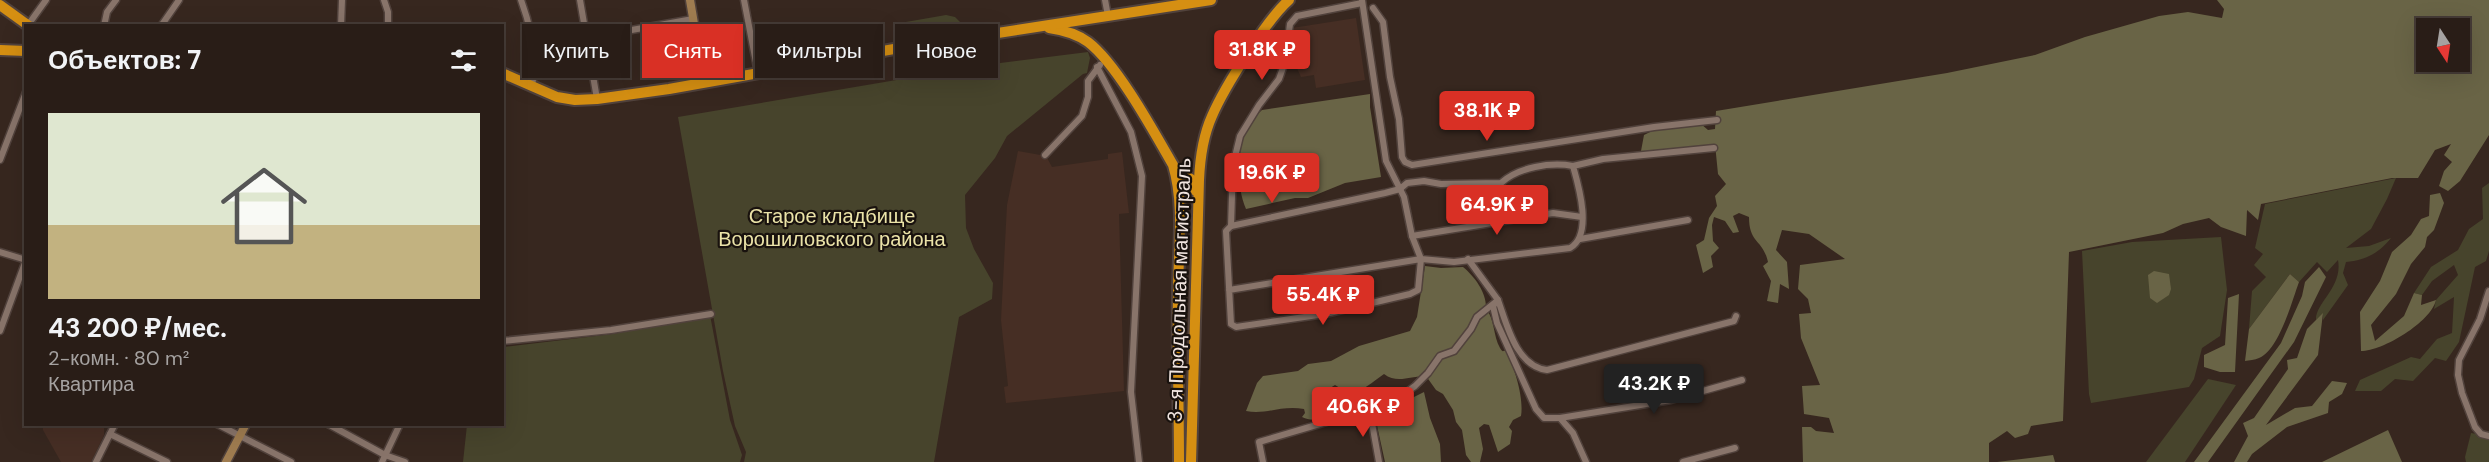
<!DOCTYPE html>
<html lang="ru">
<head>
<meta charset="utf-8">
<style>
	:root { --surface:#291d17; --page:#312620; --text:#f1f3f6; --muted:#a5a2a1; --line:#453b36; --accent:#d93025 }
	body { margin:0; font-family:"DM Sans",sans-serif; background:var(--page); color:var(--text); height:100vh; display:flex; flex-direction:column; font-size:22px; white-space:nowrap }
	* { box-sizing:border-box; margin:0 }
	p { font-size:20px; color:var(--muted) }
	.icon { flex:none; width:33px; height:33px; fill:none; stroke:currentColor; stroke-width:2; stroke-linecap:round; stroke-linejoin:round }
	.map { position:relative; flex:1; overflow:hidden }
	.details { position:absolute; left:24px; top:24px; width:480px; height:402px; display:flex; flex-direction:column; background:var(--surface); border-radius:0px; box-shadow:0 6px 24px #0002,0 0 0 2px var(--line) }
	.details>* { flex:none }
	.banner { position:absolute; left:522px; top:24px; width:570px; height:54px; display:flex; gap:12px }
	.needle { width:39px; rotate:168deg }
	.controls { position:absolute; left:2416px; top:18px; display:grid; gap:12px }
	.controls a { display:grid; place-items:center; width:54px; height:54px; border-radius:0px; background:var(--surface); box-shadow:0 6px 24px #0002,0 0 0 2px var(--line); font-size:30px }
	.price { position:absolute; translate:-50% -51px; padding:0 14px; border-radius:6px; background:var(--accent); color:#fff; font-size:20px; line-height:39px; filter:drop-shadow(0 2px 3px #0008) }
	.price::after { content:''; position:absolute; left:50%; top:36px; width:18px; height:14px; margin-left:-9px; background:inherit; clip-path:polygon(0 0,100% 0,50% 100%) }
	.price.selected { background:#222; color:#fff }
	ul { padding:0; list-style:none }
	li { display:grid; align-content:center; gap:12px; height:318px; padding:0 24px }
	li span { display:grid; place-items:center; height:186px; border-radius:0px; color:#555 }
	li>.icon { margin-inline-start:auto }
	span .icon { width:108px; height:108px; fill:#fffc; stroke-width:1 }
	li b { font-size:26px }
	h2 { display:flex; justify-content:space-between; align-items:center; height:72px; padding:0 24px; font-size:26px }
	.pill { padding:0 21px; border-radius:0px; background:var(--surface); box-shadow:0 6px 24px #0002,0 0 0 2px var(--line); font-size:21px; line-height:54px }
	.pill.selected { background:var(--accent); color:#fff }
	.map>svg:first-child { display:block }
	.built { fill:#462e24 }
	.green { fill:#47442c }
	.forest { fill:#696446; fill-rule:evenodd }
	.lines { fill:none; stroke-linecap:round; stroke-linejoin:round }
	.street-casing { stroke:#51423c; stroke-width:9 }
	.secondary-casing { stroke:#51423c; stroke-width:11 }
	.highway-casing { stroke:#51423c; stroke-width:14 }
	.street { stroke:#88746a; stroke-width:6 }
	.secondary { stroke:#9f7c50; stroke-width:8 }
	.highway { stroke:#d58f12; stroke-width:10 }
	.labels { text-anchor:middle; stroke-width:4.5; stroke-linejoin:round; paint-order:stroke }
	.park-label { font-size:20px; fill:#ebe3a8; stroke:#19120e }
	.street-label { font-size:20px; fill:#f1e5e0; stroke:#19120e }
</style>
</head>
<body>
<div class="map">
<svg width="2489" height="462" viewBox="0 0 2489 462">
	<rect width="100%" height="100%" fill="#37271f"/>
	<g class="built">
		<path d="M1356 18 1365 80 1316 88 1314 75 1301 77 1296 66 1292 28Z"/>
		<path d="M1018 151 1046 156 1052 167 1108 159V154L1122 152 1129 213 1119 214 1124 391 1006 403 1004 387 1008 386 1001 320 1007 205Z"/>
		<path d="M43 425H104V435L91 462H61L43 430Z"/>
	</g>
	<g class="green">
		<path d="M946 15 955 17 964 26 962 33 914 42 907 40 900 34V23Z"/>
		<path d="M1088 52 1090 58 1087 73 1083 74 1007 136 995 158 965 195 966 228 974 249 993 283 992 299 959 317 934 462H744L746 452 735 426 723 371 678 117 985 65Z"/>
		<path d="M2396 178 2387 199 2371 229 2346 248 2369 246 2391 238C2379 253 2366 260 2346 262L2343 273 2348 285 2323 320V314L2316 320C2315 303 2343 287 2338 260L2327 272 2317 262 2299 282 2290 274 2249 329 2252 291 2266 277 2254 265 2263 254 2255 248 2265 204Z"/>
		<path d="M2489 183V251L2486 261 2475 267 2459 342 2446 361 2435 358 2413 381 2395 379 2381 391H2355L2360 380 2411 357 2420 359 2437 339 2452 333 2454 297 2434 309 2436 300 2458 275 2454 265 2432 281 2422 295 2414 293 2431 267 2458 250 2469 229 2483 219 2482 188Z"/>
		<path d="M2221 237 2227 290 2220 336 2202 348 2194 379 2189 387 2091 403 2089 394 2082 251 2132 242Z"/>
		<path d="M710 315 730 420 742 455 740 462H463L467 425 502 424 503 347 613 334Z"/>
		<path d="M2208 379 2236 385 2185 462H2146Z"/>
		<path d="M2471 433 2489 436V462H2466L2465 457Z"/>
	</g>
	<g class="forest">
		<path d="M2217 0H2489V135L2460 181 2448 191 2439 186 2444 171 2452 162 2444 155 2451 144 2435 150 2418 178H2392L2261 204 2258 220 2247 210 2246 236 2221 227 2209 218 2183 224 2163 233 2069 252 2063 421 2031 426 2028 434 2015 438 2007 431 1989 443V462H1803L1802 427H1811L1816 431 1834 433 1829 418 1804 414 1802 386 1820 385 1801 338 1799 314 1811 313 1808 299 1798 289 1800 265 1845 259 1809 234 1782 230 1776 250 1787 262 1789 289 1780 284 1778 303 1767 301 1771 281 1763 266 1768 262C1763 239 1749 244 1749 217L1739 213 1733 216 1739 232 1733 233 1725 221 1714 217 1712 225 1713 241 1719 248 1711 256 1713 267 1703 273 1696 245 1704 240 1709 218 1717 206 1715 196 1726 184 1718 174 1715 144 1625 158 1624 154 1641 151 1644 135 1656 129 1701 124 1708 130 1715 129 1716 111 1947 73 2035 55 2085 37 2159 16 2188 12 2222 18 2224 9ZM2427 28H2460V62H2427Z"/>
		<path d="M1370 94V107L1381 177 1345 183 1308 198H1295L1246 209C1234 180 1235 132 1262 110Z"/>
		<path d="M2440 193 2444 203 2434 230 2427 237 2425 247 2411 264 2396 294 2371 325 2375 341 2404 316 2414 293 2422 295 2421 305 2436 300C2431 322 2383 351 2361 351L2360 312 2380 281 2392 252 2411 235 2421 219 2429 216 2430 195Z"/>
		<path d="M1425 266 1441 268 1463 267C1475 277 1487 293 1486 309 1495 319 1493 336 1500 348 1504 355 1503 347 1507 354 1515 368 1524 399 1521 416L1513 420 1509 427 1512 431 1510 444 1498 452 1489 425 1484 424 1479 428 1483 449 1480 462H1471L1466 455 1462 430 1456 422 1453 410 1443 394 1436 390 1426 376C1410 376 1397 384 1384 374 1366 386 1357 400 1335 385L1325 391 1324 397 1329 399 1331 407C1321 418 1316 423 1302 417L1305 413 1304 409C1281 405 1266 415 1246 411L1257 383 1263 376 1298 371 1308 364 1331 361 1359 346 1410 331 1417 317Z"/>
		<path d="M2319 267 2326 277 2294 342 2208 462H2194L2281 343 2302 296 2305 282Z"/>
		<path d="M2154 271 2169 274 2171 289 2169 295 2157 303 2150 298 2148 275Z"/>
		<path d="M2290 274 2299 282C2292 301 2279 350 2259 358 2255 360 2249 360 2245 361L2249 329Z"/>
		<path d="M2239 294 2235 372H2220L2204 367V355L2225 345 2228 298Z"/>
		<path d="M2323 313 2318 355 2266 425 2295 408 2312 406 2332 381 2347 383 2342 394 2329 402 2328 413 2287 427 2252 454 2247 462H2234L2248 436 2243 423 2254 418 2288 369 2287 360 2297 358 2307 329Z"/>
		<path d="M1424 392 1430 418 1440 444 1441 462H1385L1376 421 1380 414Z"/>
		<path d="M2388 430 2402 462H2322Z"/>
		<path d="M2053 455 2055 462H1997Z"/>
	</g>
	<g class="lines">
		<g class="street-casing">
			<g id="street">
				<path d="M384 0 388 12V25"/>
				<path d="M521 0C531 27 537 59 532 87"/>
				<path d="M580 0 597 99"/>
				<path d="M744 0 758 73"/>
				<path d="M1105 0 1108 16"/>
				<path d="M1362 0 1386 161 1404 197 1412 236 1421 259 1454 262 1570 248C1593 235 1579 187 1573 166L1603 159 1714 148"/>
				<path d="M1373 8 1383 22 1390 77 1399 119 1402 157 1405 162 1412 165 1654 127 1717 120"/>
				<path d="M28 25 46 0"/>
				<path d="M104 26 107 12 116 0"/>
				<path d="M161 26 179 0"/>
				<path d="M341 26 342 0"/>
				<path d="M587 38 693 19"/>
				<path d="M1097 67 1131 132 1142 176 1131 392 1139 462"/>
				<path d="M1045 155 1082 116 1088 97V81L1100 65"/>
				<path d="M0 160 26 92"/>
				<path d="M1231 226 1233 165 1240 136 1259 105 1279 79 1285 62 1290 24 1297 16 1362 3"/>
				<path d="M1412 236 1553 213 1582 217"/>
				<path d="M1580 239 1688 220"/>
				<path d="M0 252 26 260"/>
				<path d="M1468 259 1498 300 1493 306 1497 323 1536 409 1544 418H1560L1573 433 1586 462"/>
				<path d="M1229 290 1421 259 1418 290 1410 294 1325 314 1236 327 1231 324 1226 231 1231 226 1385 193 1400 189 1407 183 1424 181 1441 184 1501 183C1518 167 1551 162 1573 166"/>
				<path d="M2489 291 2480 319 2459 360 2458 375 2462 393 2475 427 2481 434 2489 436"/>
				<path d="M0 331 26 260"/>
				<path d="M502 341 611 330 711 314"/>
				<path d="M1370 412 1379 462"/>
				<path d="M1560 418 1671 400 1742 380"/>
				<path d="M217 424 291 462"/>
				<path d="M328 424 385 455 405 462"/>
				<path d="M110 434 167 462"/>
				<path d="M96 462 115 424"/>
				<path d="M382 462 400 424"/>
				<path d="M1263 462 1259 442 1330 421 1370 412 1396 400 1415 386 1428 373 1440 356 1454 351 1471 329 1477 317 1498 300C1507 325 1516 366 1547 370L1734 321 1736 316"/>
				<path d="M1683 462 1735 448"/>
			</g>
		</g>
		<g class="secondary-casing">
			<g id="secondary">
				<path d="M690 0 704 83"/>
				<path d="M226 462 246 424"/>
			</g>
		</g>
		<g class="highway-casing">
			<g id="highway">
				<path d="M0 5 29 26"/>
				<path d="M1049 28C1063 30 1077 34 1088 42 1117 64 1154 132 1173 165 1185 205 1178 251 1178 293 1177 349 1179 406 1179 462"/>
				<path d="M0 50 26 51"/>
				<path d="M502 73 557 97 575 100 597 99 669 89 894 49 1211 0"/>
				<path d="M1180 190 1182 180 1186 176 1191 179 1196 191"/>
				<path d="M1191 462 1199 180C1200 158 1203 136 1212 116 1224 88 1267 19 1289 0"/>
			</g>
		</g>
		<use href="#street" class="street"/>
		<use href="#secondary" class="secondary"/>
		<use href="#highway" class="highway"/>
	</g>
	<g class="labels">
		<g class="park-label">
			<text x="832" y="223">Старое кладбище<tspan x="832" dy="23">Ворошиловского района</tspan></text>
		</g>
		<g class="street-label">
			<text transform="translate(1179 290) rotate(-88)" y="7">3-я Продольная магистраль</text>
		</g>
	</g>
</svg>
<div class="controls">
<a><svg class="needle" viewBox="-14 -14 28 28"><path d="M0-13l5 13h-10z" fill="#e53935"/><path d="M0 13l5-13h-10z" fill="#a5a2a1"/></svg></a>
</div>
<b class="price" style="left:1262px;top:81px">31.8K ₽</b>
<b class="price" style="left:1487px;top:142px">38.1K ₽</b>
<b class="price" style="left:1272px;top:204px">19.6K ₽</b>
<b class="price" style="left:1497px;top:236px">64.9K ₽</b>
<b class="price" style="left:1323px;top:326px">55.4K ₽</b>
<b class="price selected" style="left:1654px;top:415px">43.2K ₽</b>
<b class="price" style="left:1363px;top:438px">40.6K ₽</b>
<div class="banner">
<a class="pill">Купить</a>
<a class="pill selected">Снять</a>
<a class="pill">Фильтры</a>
<a class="pill">Новое</a>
</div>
<section class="details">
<h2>Объектов: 7<svg class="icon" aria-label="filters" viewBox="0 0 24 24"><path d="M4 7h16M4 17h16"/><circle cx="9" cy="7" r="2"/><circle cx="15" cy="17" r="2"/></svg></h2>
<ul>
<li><span style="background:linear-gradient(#dfe7d0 60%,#c2b280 0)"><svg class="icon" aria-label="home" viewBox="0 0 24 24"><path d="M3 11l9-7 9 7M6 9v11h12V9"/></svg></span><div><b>43 200 ₽/мес.</b><p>2-комн. · 80 m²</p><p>Квартира</p></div></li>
</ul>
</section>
</div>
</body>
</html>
